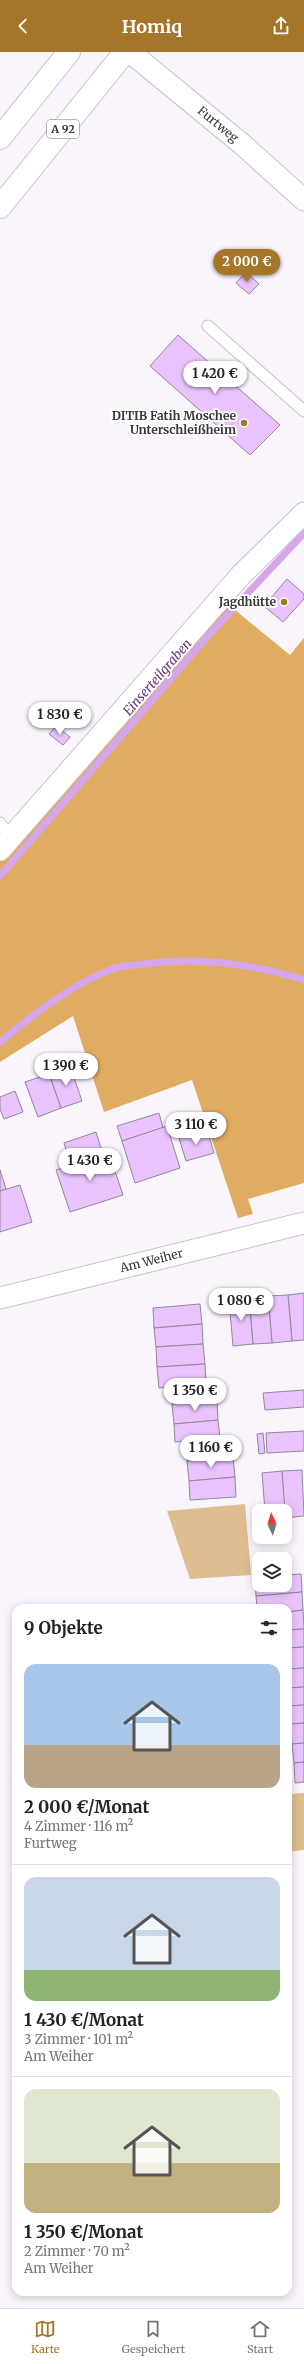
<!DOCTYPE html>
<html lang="de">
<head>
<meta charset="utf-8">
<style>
	:root { --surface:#fff; --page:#f2f2f2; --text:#222; --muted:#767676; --line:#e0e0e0; --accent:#a5762a }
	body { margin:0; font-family:Merriweather,serif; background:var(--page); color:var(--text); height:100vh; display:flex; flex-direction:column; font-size:15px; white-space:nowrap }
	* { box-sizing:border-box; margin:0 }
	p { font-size:13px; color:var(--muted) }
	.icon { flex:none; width:22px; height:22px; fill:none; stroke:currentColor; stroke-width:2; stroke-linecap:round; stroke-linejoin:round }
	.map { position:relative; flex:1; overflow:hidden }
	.sheet { position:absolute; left:12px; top:1552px; width:280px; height:692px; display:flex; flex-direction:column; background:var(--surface); border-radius:12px; box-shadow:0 2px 10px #0003 }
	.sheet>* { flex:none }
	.needle { width:26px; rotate:356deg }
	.buttons { position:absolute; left:252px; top:1452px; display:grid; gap:8px }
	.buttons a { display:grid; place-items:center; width:40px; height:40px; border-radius:8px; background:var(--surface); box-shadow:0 2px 10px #0003; font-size:20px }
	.price { position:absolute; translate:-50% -34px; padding:0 9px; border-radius:14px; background:#fff; color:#222; font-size:13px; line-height:26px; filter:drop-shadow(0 1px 2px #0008) }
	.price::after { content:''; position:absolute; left:50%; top:24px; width:12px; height:9px; margin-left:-6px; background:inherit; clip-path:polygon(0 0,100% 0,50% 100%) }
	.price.active { background:var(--accent); color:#fff }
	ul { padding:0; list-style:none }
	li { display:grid; align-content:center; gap:8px; height:212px; padding:0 12px }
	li+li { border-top:1px solid var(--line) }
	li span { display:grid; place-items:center; height:124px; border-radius:12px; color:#555 }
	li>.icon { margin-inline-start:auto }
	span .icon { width:72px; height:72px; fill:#fffc; stroke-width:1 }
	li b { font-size:17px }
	h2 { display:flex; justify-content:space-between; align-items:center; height:48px; padding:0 12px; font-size:17px }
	header { display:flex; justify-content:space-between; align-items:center; height:52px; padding:0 12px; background:var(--accent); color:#fff; font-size:18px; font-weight:700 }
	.menu { display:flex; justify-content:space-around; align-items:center; height:56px; border-top:1px solid var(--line); background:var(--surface); font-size:11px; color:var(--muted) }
	.menu a { display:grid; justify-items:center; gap:2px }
	.menu .active { color:var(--accent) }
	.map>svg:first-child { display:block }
	.green { fill:#debe91 }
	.forest { fill:#e0ac61 }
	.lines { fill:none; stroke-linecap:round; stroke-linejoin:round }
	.stream { stroke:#d5a6ee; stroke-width:7 }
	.building { fill:#e9c3fd; stroke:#918996 }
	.lane-casing { stroke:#cac1cf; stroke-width:13 }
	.street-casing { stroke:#cac1cf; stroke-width:23 }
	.highway-casing { stroke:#cac1cf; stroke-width:24 }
	.lane { stroke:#fff; stroke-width:11 }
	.street { stroke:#fff; stroke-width:21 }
	.highway { stroke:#fff; stroke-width:22 }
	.poi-dot { fill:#a5762a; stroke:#fff; stroke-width:1.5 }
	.labels { text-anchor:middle; stroke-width:4; stroke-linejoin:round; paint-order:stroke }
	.shield { fill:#fff; stroke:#747175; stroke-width:1 }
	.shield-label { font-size:11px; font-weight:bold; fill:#38343a }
	.street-label { font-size:12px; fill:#38343a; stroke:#fff }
	.poi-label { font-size:12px; font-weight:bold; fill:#38343a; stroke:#fff; text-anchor:end }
	.water-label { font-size:13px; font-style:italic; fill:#6b3285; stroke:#fff }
</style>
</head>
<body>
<header><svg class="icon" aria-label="back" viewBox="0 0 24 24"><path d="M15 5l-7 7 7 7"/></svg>Homiq<svg class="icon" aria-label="share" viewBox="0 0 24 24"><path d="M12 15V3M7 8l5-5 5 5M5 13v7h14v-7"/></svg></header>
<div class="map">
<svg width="304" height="2256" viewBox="0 0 304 2256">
	<rect width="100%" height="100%" fill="#faf4fd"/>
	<g class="green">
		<path d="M245 1452 251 1523 190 1527 167 1459Z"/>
		<path d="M304 1741V1798L288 1800V1742Z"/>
	</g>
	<path class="forest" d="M229 553 290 603 304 586V1131L248 1147 253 1162 238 1166 192 1028 104 1060 73 964 0 1010V809Z"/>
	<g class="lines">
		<g class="stream">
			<path d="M0 824 207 585 304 481"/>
			<path d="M0 990C35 961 72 932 115 916 124 913 136 913 145 912 200 904 252 912 304 928"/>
		</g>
	</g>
	<g class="building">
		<path d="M246 220 259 232 249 242 236 231Z"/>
		<path d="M178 283 280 373 250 403 150 314Z"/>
		<path d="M287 527 304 542V547L283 570 264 554Z"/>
		<path d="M56 674 70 685 63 693 49 682Z"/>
		<path d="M70 1014 82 1049 61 1056 49 1022Z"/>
		<path d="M49 1022 61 1056 38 1065 25 1030Z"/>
		<path d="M15 1039 23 1060 4 1067 0 1057V1045Z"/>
		<path d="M159 1061 163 1076 122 1089 117 1074Z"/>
		<path d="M167 1074 180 1116 135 1131 122 1089Z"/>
		<path d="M207 1078 214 1101 186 1109 179 1086Z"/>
		<path d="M96 1080 103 1103 75 1111 74 1106 69 1108 64 1091Z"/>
		<path d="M109 1101 123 1143 70 1160 56 1118Z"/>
		<path d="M0 1118 6 1137 0 1139Z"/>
		<path d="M20 1133 32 1170 0 1180V1139Z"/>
		<path d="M304 1241V1288L292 1289 288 1243Z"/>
		<path d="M288 1243 292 1289 272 1291 268 1244Z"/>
		<path d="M268 1244 272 1291 253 1292 249 1246Z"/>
		<path d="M249 1246 253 1292 233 1294 229 1248Z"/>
		<path d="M200 1252 202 1272 154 1276 153 1256Z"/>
		<path d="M202 1272 203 1292 156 1295 154 1276Z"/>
		<path d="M203 1292 205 1312 157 1315 156 1295Z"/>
		<path d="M205 1312 206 1332 159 1336 157 1315Z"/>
		<path d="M215 1331 217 1349 172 1352 171 1335Z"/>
		<path d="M304 1338V1355L265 1358 263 1341Z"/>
		<path d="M217 1349 218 1368 174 1372 172 1352Z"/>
		<path d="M218 1368 220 1386 175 1390 174 1372Z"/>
		<path d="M304 1379V1399L267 1401 266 1381Z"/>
		<path d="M263 1381 265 1401 259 1402 257 1382Z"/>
		<path d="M232 1385 233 1405 187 1409 186 1388Z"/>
		<path d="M233 1405 235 1425 189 1429 187 1409Z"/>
		<path d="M302 1418 304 1464 285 1466 282 1419Z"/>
		<path d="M282 1419 285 1459H265L262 1421Z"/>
		<path d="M235 1425 236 1445 190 1448 189 1429Z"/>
		<path d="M301 1522 302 1540 256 1544 255 1525H259V1533H285V1523Z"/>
		<path d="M302 1540 303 1558 288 1560V1556H257L256 1544Z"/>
		<path d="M303 1558 304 1577 288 1578V1560Z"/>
		<path d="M304 1577V1595L288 1596V1578Z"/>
		<path d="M304 1595V1616L288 1617V1596Z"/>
		<path d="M304 1616V1635L288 1636V1617Z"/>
		<path d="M304 1635V1653L288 1654V1636Z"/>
		<path d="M304 1653V1671L288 1673V1654Z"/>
		<path d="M304 1671V1691L292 1692 291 1672Z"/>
		<path d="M304 1691V1710L294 1711 292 1692Z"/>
		<path d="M304 1710V1730L295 1731 294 1711Z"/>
	</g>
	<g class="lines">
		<g class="lane-casing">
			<g id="lane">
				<path d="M208 274 304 359"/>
				<path d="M0 771 11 786"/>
			</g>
		</g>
		<g class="street-casing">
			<g id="street">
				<path id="s1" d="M130 0 243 93 304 148"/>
				<path d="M0 798 241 523 304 461"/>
				<path id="s2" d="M0 1246 304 1171"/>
			</g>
		</g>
		<g class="highway-casing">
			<g id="highway">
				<path d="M0 86 69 0"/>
				<path d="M0 155 125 0"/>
			</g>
		</g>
		<use href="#lane" class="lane"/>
		<use href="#street" class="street"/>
		<use href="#highway" class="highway"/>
	</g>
	<g class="poi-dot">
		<circle cx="244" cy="371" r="4"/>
		<circle cx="284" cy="550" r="4"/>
	</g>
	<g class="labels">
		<rect class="shield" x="47" y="68" width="32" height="18" rx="3"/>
		<g class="shield-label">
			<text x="63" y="81">A 92</text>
		</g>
		<g class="street-label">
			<text dy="4" stroke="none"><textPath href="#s1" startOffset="114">Furtweg</textPath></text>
			<text dy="4" stroke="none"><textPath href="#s2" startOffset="156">Am Weiher</textPath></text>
		</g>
		<g class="poi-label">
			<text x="236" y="368">DITIB Fatih Moschee<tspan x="236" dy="14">Unterschleißheim</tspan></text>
			<text x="276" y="554">Jagdhütte</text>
		</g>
		<g class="water-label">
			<text transform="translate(157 625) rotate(-49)" y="5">Einserteilgraben</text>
		</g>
	</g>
</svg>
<div class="buttons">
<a><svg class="needle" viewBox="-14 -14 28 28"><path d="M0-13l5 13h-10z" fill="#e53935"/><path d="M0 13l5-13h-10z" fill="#767676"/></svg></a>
<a><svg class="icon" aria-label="layers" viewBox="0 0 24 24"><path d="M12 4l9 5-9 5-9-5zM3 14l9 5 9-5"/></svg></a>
</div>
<b class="price active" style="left:247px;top:231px">2 000 €</b>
<b class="price" style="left:215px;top:343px">1 420 €</b>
<b class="price" style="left:60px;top:684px">1 830 €</b>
<b class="price" style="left:66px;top:1035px">1 390 €</b>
<b class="price" style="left:196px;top:1094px">3 110 €</b>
<b class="price" style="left:90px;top:1130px">1 430 €</b>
<b class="price" style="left:241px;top:1270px">1 080 €</b>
<b class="price" style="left:195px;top:1360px">1 350 €</b>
<b class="price" style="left:211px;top:1417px">1 160 €</b>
<section class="sheet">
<h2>9 Objekte<svg class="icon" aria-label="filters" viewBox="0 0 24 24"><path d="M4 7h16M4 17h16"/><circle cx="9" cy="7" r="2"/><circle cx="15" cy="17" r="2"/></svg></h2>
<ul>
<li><span style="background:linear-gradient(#a9c7e8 65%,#b9a48a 0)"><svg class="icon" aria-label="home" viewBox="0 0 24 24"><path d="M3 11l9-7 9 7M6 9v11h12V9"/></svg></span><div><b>2 000 €/Monat</b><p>4 Zimmer · 116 m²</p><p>Furtweg</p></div></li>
<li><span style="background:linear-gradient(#c9d6e8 75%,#8fb573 0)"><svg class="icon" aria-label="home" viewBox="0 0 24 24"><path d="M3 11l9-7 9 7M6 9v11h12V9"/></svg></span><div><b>1 430 €/Monat</b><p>3 Zimmer · 101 m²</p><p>Am Weiher</p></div></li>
<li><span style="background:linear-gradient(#dfe7d0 60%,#c2b280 0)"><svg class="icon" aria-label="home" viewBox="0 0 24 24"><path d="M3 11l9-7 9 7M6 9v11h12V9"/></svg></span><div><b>1 350 €/Monat</b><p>2 Zimmer · 70 m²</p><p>Am Weiher</p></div></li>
</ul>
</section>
</div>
<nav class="menu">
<a class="active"><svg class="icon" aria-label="map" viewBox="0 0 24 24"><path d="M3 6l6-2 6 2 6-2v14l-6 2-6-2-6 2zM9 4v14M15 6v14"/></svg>Karte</a>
<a><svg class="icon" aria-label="saved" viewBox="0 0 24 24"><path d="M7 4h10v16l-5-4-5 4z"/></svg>Gespeichert</a>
<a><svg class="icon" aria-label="home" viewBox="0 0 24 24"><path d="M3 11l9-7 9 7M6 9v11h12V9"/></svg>Start</a>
</nav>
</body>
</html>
